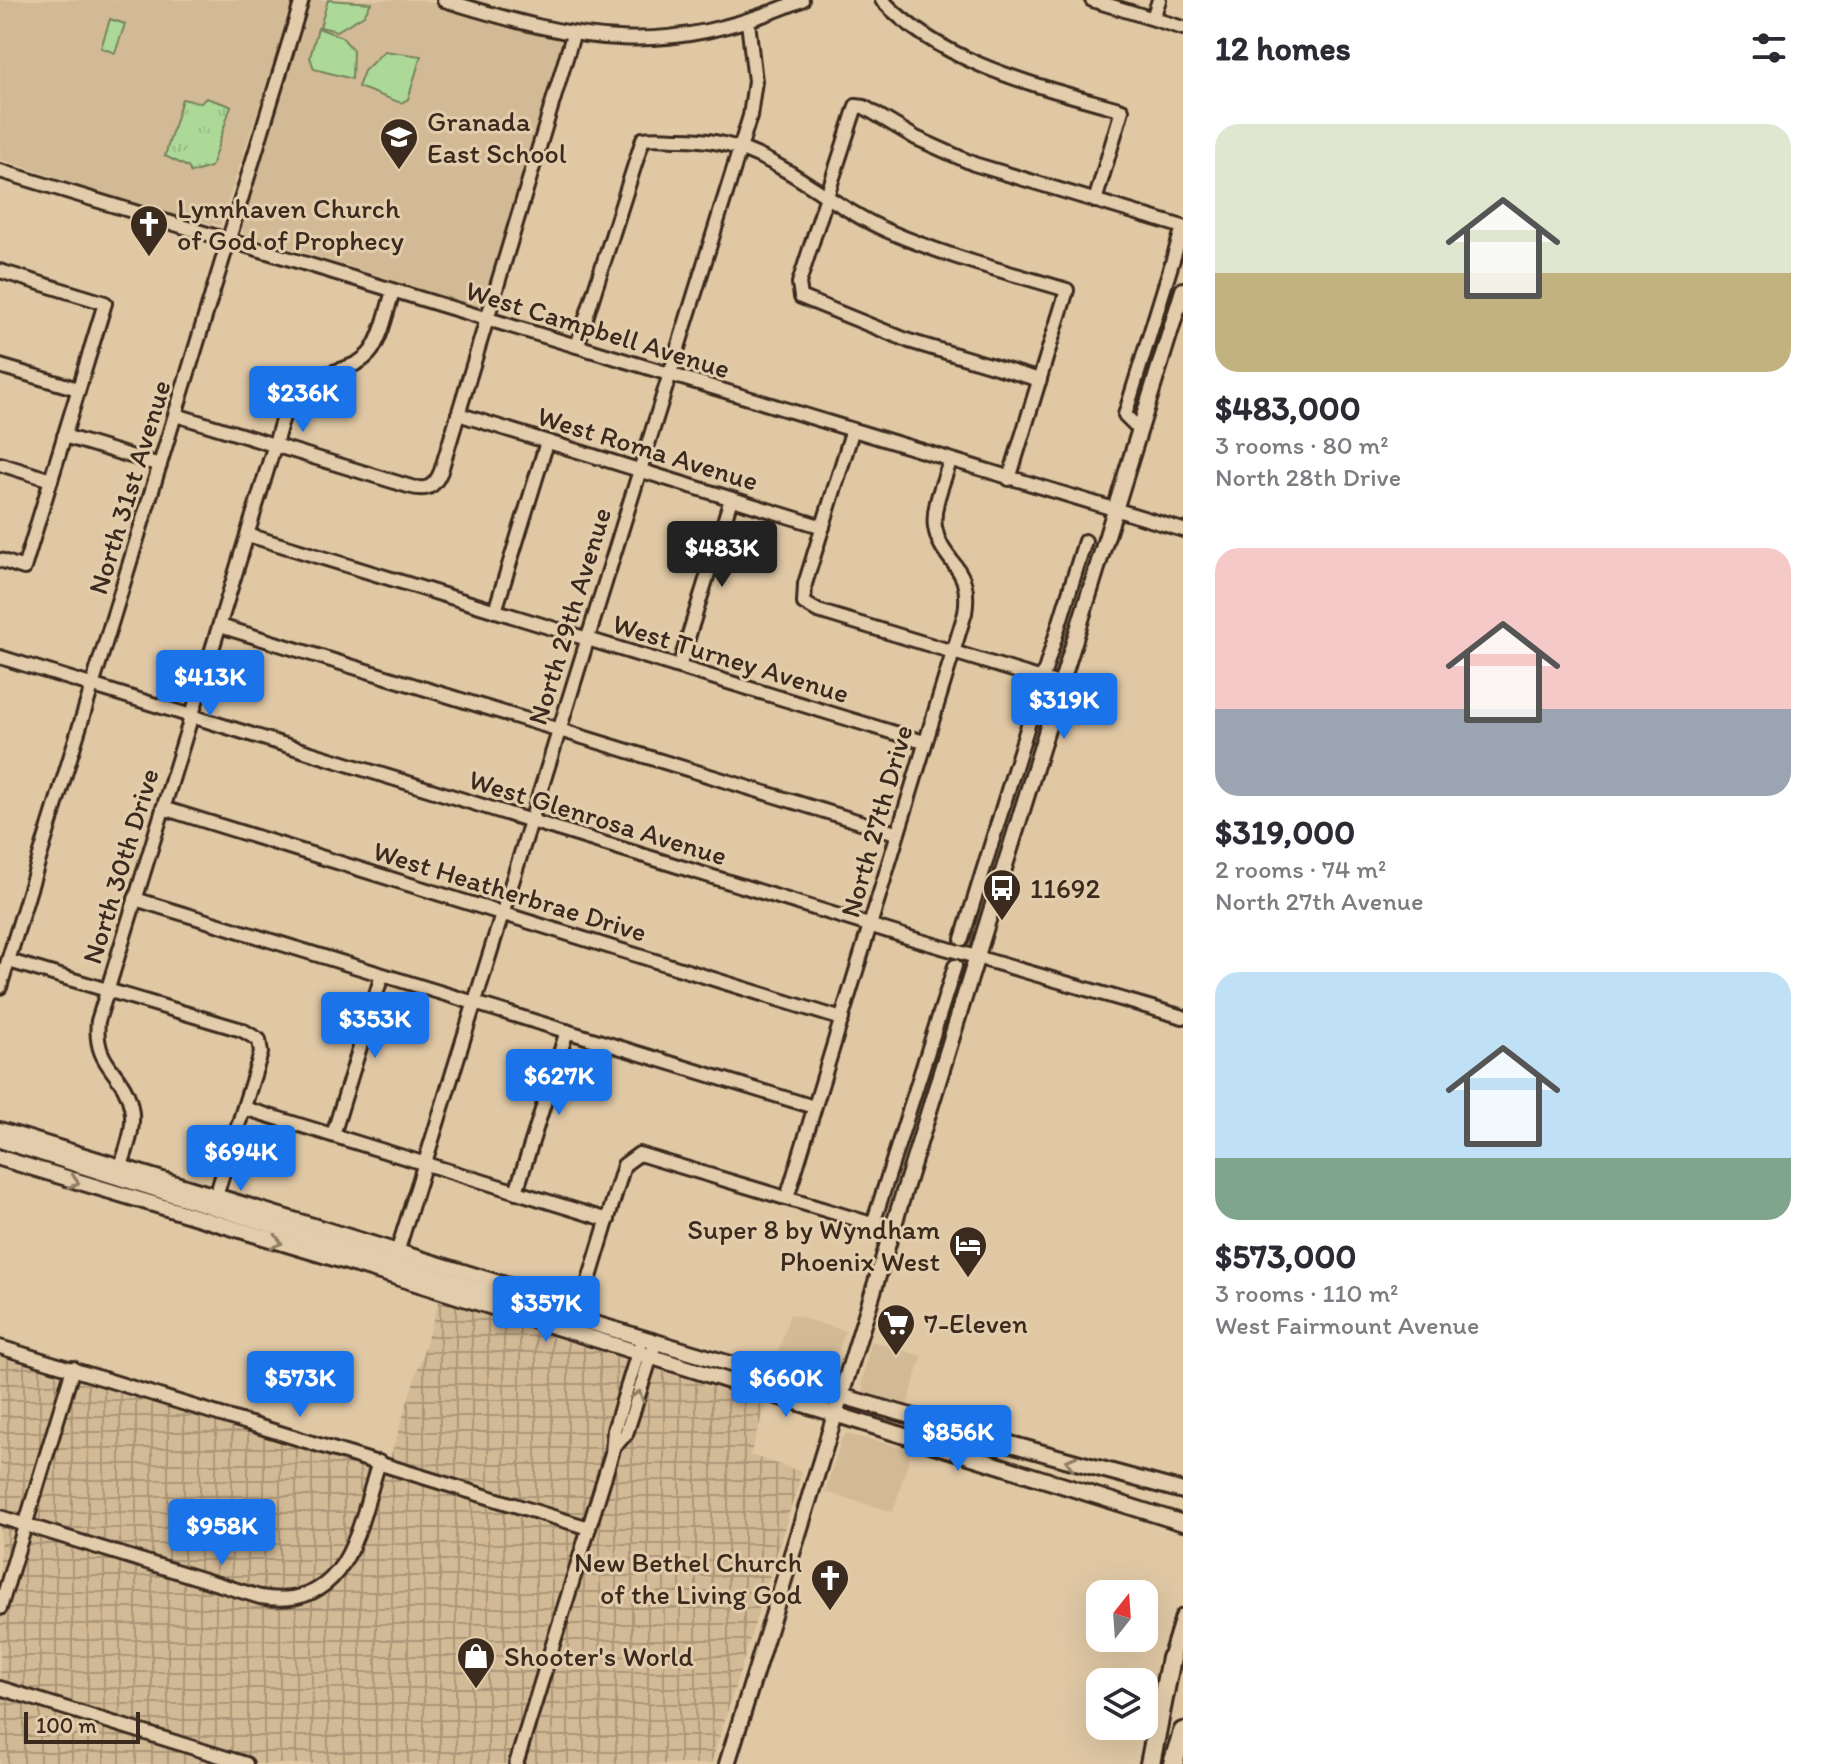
<!DOCTYPE html>
<html lang="en">
<head>
<meta charset="utf-8">
<style>
	:root { --surface:#fff; --page:#f2f2f3; --text:#2b2b33; --muted:#7c7c81; --accent:#1a73e8 }
	body { margin:0; font-family:Itim,sans-serif; background:var(--page); color:var(--text); height:100vh; display:flex; flex-direction:column; font-size:30px; white-space:nowrap }
	* { box-sizing:border-box; margin:0 }
	p { font-size:26px; color:var(--muted) }
	.icon { flex:none; width:44px; height:44px; fill:none; stroke:currentColor; stroke-width:2; stroke-linecap:round; stroke-linejoin:round }
	.map { position:relative; flex:1; overflow:hidden }
	.drawer { display:flex; flex-direction:column; background:var(--surface); width:640px }
	.drawer>* { flex:none }
	.needle { width:52px; rotate:17deg }
	.buttons { position:absolute; left:1086px; top:1580px; display:grid; gap:16px }
	.buttons a { display:grid; place-items:center; width:72px; height:72px; border-radius:16px; background:var(--surface); box-shadow:0 8px 32px #0002; font-size:40px }
	.scale { position:absolute; left:24px; bottom:20px; width:116px; box-sizing:border-box; padding-left:8px; border:4px solid #3b2a1e; border-top:0; font-size:22px; line-height:28px; white-space:nowrap; color:#3b2a1e; -webkit-text-stroke:6px #e2ccab; paint-order:stroke }
	.price { position:absolute; translate:-50% -68px; padding:0 18px; border-radius:8px; background:var(--accent); color:#fff; font-size:26px; line-height:52px; filter:drop-shadow(0 2px 4px #0008) }
	.price::after { content:''; position:absolute; left:50%; top:48px; width:24px; height:18px; margin-left:-12px; background:inherit; clip-path:polygon(0 0,100% 0,50% 100%) }
	.price.selected { background:#222; color:#fff }
	ul { padding:0; list-style:none }
	li { display:grid; align-content:center; gap:16px; height:424px; padding:0 32px }
	li span { display:grid; place-items:center; height:248px; border-radius:24px; color:#555 }
	li>.icon { margin-inline-start:auto }
	span .icon { width:144px; height:144px; fill:#fffc; stroke-width:1 }
	li b { font-size:34px }
	h2 { display:flex; justify-content:space-between; align-items:center; height:96px; padding:0 32px; font-size:34px }
	main { display:flex; flex:1; min-height:0 }
	.map>svg:first-child { display:block }
	.built { fill:#d3ba96 }
	.industrial { fill:url(#industrial-grid) }
	.grass { fill:url(#grass-tufts); stroke:#74825b; stroke-width:2 }
	.pitch { fill:#acd998; stroke:#74825b; stroke-width:2 }
	.lines { fill:none; stroke-linecap:round; stroke-linejoin:round }
	.minor-casing { stroke:#3b2a1e; stroke-width:18 }
	.major-casing { stroke:#3b2a1e; stroke-width:20 }
	.highway-casing { stroke:#3b2a1e; stroke-width:24 }
	.minor { stroke:#e2ccab; stroke-width:12 }
	.major { stroke:#e2ccab; stroke-width:14 }
	.highway { stroke:#e2ccab; stroke-width:18 }
	.oneway { stroke:#8e7b64 }
	.labels { text-anchor:middle; stroke-width:6; stroke-linejoin:round; paint-order:stroke }
	.poi-label { font-size:28px; fill:#3b2a1e; stroke:#e2ccab; text-anchor:start }
	.street-label { font-size:28px; fill:#3b2a1e; stroke:#e2ccab }
</style>
</head>
<body>
<main>
<div class="map">
<svg width="1183" height="1764" viewBox="0 0 1183 1764">
	<defs>
		<pattern id="industrial-grid" width="8" height="8" patternUnits="userSpaceOnUse" patternTransform="scale(2)"><rect width="8" height="8" fill="#d3ba96"/><path d="M0 4h8M4 0v8" fill="none" stroke="#ac977a"/></pattern>
		<pattern id="grass-tufts" width="24" height="20" patternUnits="userSpaceOnUse" patternTransform="scale(2)"><rect width="24" height="20" fill="#acd998"/><path d="M3 7l-1-3M5 7V3M7 7l1-3M15 17l-1-3M17 17v-4M19 17l1-3" fill="none" stroke="#95ba83"/></pattern>
	</defs>
	<rect width="100%" height="100%" fill="#e0c8a5"/>
	<filter id="ink" filterUnits="userSpaceOnUse"><feTurbulence type="fractalNoise" baseFrequency=".0125" numOctaves="2"/><feDisplacementMap in="SourceGraphic" scale="16" xChannelSelector="R" yChannelSelector="G"/><feConvolveMatrix kernelMatrix="1 2 1 2 8 2 1 2 1" color-interpolation-filters="sRGB"/></filter>
	<g filter="url(#ink)">
		<g class="built">
			<path d="M0 0H294L220 225 156 211 0 159Z"/>
			<path d="M312 0H422L564 42 486 304 477 306 244 234 242 225Z"/>
			<path d="M790 1314 845 1331 833 1370 827 1377 774 1365Z"/>
			<path d="M871 1341 922 1356 907 1406 864 1392 862 1382Z"/>
			<path d="M846 1434 912 1449 893 1512 825 1492 841 1440Z"/>
		</g>
		<path class="industrial" d="M439 1301 766 1404 750 1455 802 1472 711 1764H0V1357L385 1474Z"/>
		<path class="grass" d="M206 98 231 106 211 167 191 173 188 167 165 156 182 99 201 103Z"/>
		<g class="pitch">
			<path d="M328 0 371 3 364 15 337 31 320 27Z"/>
			<path d="M110 19 125 24 115 53 101 48Z"/>
			<path d="M318 28 342 37 353 50 352 79 314 69 310 57Z"/>
			<path d="M384 51 421 56 408 99 401 103 358 87 364 71Z"/>
		</g>
		<g class="lines">
			<g class="minor-casing">
				<g id="minor">
					<path d="M444 0C584 43 662 59 802 0"/>
					<path d="M882 0C943 65 1040 86 1122 110L1095 201"/>
					<path d="M1092 0 1183 28"/>
					<path d="M1153 18 1159 0"/>
					<path d="M0 171 1183 530"/>
					<path d="M0 271 105 303 24 568 0 560"/>
					<path d="M577 346 643 139C655 137 667 139 679 139 769 138 813 198 888 231 945 256 1007 272 1067 290L1009 479"/>
					<path d="M0 366 78 389"/>
					<path d="M1040 380 909 341 801 297 799 283 856 106 864 107 916 138 974 164 1183 227 1125 415 1140 430"/>
					<path d="M458 414 823 527"/>
					<path d="M176 415 408 486C425 491 434 489 441 471L573 35"/>
					<path d="M852 432 805 584 804 603 818 611 1062 685"/>
					<path d="M64 436 160 465"/>
					<path d="M0 464 51 480"/>
					<path d="M248 535 924 742"/>
					<path d="M495 611 547 442"/>
					<path d="M220 626 896 833"/>
					<path d="M0 657 914 939 1183 1017"/>
					<path d="M679 667 731 499"/>
					<path d="M163 808 842 1019"/>
					<path d="M135 899 814 1107"/>
					<path d="M962 939 1085 541"/>
					<path d="M9 961 242 1030 259 1040 261 1053 214 1202"/>
					<path d="M0 987 302 0"/>
					<path d="M244 1108 608 1220"/>
					<path d="M0 1129 571 1304"/>
					<path d="M333 1135 382 975"/>
					<path d="M118 1176C124 1154 136 1130 131 1107 124 1070 93 1068 98 1021L275 444C281 425 285 401 301 387 321 369 355 374 372 350 383 333 387 310 393 291"/>
					<path d="M516 1192 567 1031"/>
					<path d="M787 1198 965 613C973 564 941 564 935 527 932 506 944 481 950 461"/>
					<path d="M873 1224 955 966"/>
					<path d="M391 1272 750 116 755 81 748 22"/>
					<path d="M575 1327 624 1165 639 1154 892 1230"/>
					<path d="M0 1347 589 1528"/>
					<path d="M614 1447 626 1434 654 1347"/>
					<path d="M0 1517 260 1597C350 1612 358 1527 379 1462"/>
					<path d="M0 1608 73 1368"/>
					<path d="M0 1688 246 1764"/>
					<path d="M516 1764 612 1453 614 1430 640 1346"/>
				</g>
			</g>
			<g class="major-casing">
				<g id="major">
					<path d="M0 1140C392 1264 786 1385 1183 1491"/>
					<path d="M0 1158 390 1275 1183 1523"/>
					<path d="M1168 1666 1183 1617"/>
					<path d="M727 1764 1183 290"/>
				</g>
			</g>
			<g class="highway-casing">
				<g id="highway">
					<path d="M1150 1764 1171 1658"/>
					<path d="M1173 1764 1183 1732"/>
				</g>
			</g>
			<use href="#minor" class="minor"/>
			<use href="#major" class="major"/>
			<use href="#highway" class="highway"/>
		</g>
		<defs><path id="oneway-chevron" d="M-2-3.5L2.5 0L-2 3.5" fill="none" stroke-width="1.6" stroke-linecap="round" stroke-linejoin="round" transform="scale(2)"/></defs>
		<g class="oneway">
			<use href="#oneway-chevron" transform="translate(74 1182) rotate(17)"/>
			<use href="#oneway-chevron" transform="translate(277 1242) rotate(16)"/>
			<use href="#oneway-chevron" transform="translate(638 1396) rotate(-72)"/>
			<use href="#oneway-chevron" transform="translate(1071 1462) rotate(-165)"/>
		</g>
	</g>
	<defs>
		<g id="school-pin" transform="scale(2)"><path d="M0 17L-7.5 6A9.5 9.5 0 1 1 7.5 6Z" fill="#3b2a1e" stroke="#e2ccab"/><path d="M0-5L7-2L0 1L-7-2ZM-4 1L0 2.5L4 1V4Q0 6-4 4Z" fill="#fff"/></g>
		<g id="church-pin" transform="scale(2)"><path d="M0 17L-7.5 6A9.5 9.5 0 1 1 7.5 6Z" fill="#3b2a1e" stroke="#e2ccab"/><path d="M-1.2-6h2.4v3.5h3.3v2.4h-3.3V6h-2.4V-.1h-3.3v-2.4h3.3Z" fill="#fff"/></g>
		<g id="bus-pin" transform="scale(2)"><path d="M0 17L-7.5 6A9.5 9.5 0 1 1 7.5 6Z" fill="#3b2a1e" stroke="#e2ccab"/><path d="M-5-6H5V4H4V6H2V4H-2V6H-4V4H-5ZM-3.5-4V0h7V-4ZM-3.5 1.2v1.5H-2V1.2ZM2 1.2v1.5H3.5V1.2Z" fill="#fff"/></g>
		<g id="hotel-pin" transform="scale(2)"><path d="M0 17L-7.5 6A9.5 9.5 0 1 1 7.5 6Z" fill="#3b2a1e" stroke="#e2ccab"/><path d="M-6-4.5h1.5V1H6V5H4.5V3h-9V5H-6ZM-4 0a1.8 1.8 0 1 1 3.6 0ZM.5 0V-2.5h3Q6-2.5 6 0Z" fill="#fff"/></g>
		<g id="supermarket-pin" transform="scale(2)"><path d="M0 17L-7.5 6A9.5 9.5 0 1 1 7.5 6Z" fill="#3b2a1e" stroke="#e2ccab"/><path d="M-6-5.5h2.5l.6 2H6L4.5 2H-2.5L-4.4-4H-6ZM-1.5 3.2a1.3 1.3 0 1 0 .1 0ZM3 3.2a1.3 1.3 0 1 0 .1 0Z" fill="#fff"/></g>
		<g id="shop-pin" transform="scale(2)"><path d="M0 17L-7.5 6A9.5 9.5 0 1 1 7.5 6Z" fill="#3b2a1e" stroke="#e2ccab"/><path d="M-5-2.5h2.3a2.7 3.5 0 0 1 5.4 0H5L5.5 6h-11ZM-1.5-2.5h3a1.5 2.3 0 0 0-3 0Z" fill="#fff"/></g>
	</defs>
	<g fill-rule="evenodd">
		<use href="#school-pin" x="399" y="137"/>
		<use href="#church-pin" x="149" y="224"/>
		<use href="#bus-pin" x="1002" y="888"/>
		<use href="#hotel-pin" x="968" y="1245"/>
		<use href="#supermarket-pin" x="896" y="1323"/>
		<use href="#church-pin" x="830" y="1578"/>
		<use href="#shop-pin" x="476" y="1656"/>
	</g>
	<g class="labels">
		<g class="poi-label">
			<text x="427" y="131">Granada<tspan x="427" dy="32">East School</tspan></text>
			<text x="177" y="218">Lynnhaven Church<tspan x="177" dy="32">of God of Prophecy</tspan></text>
			<text x="1030" y="898">11692</text>
			<text x="940" y="1239" text-anchor="end">Super 8 by Wyndham<tspan x="940" dy="32">Phoenix West</tspan></text>
			<text x="924" y="1333">7-Eleven</text>
			<text x="802" y="1572" text-anchor="end">New Bethel Church<tspan x="802" dy="32">of the Living God</tspan></text>
			<text x="504" y="1666">Shooter's World</text>
		</g>
		<g class="street-label">
			<text transform="translate(598 329) rotate(17)" y="10">West Campbell Avenue</text>
			<text transform="translate(648 448) rotate(17)" y="10">West Roma Avenue</text>
			<text transform="translate(129 487) rotate(-73)" y="10">North 31st Avenue</text>
			<text transform="translate(569 616) rotate(-73)" y="10">North 29th Avenue</text>
			<text transform="translate(731 658) rotate(17)" y="10">West Turney Avenue</text>
			<text transform="translate(598 817) rotate(17)" y="10">West Glenrosa Avenue</text>
			<text transform="translate(876 821) rotate(-74)" y="10">North 27th Drive</text>
			<text transform="translate(120 866) rotate(-73)" y="10">North 30th Drive</text>
			<text transform="translate(510 891) rotate(17)" y="10">West Heatherbrae Drive</text>
		</g>
	</g>
</svg>
<div class="buttons">
<a><svg class="needle" viewBox="-14 -14 28 28"><path d="M0-13l5 13h-10z" fill="#e53935"/><path d="M0 13l5-13h-10z" fill="#7c7c81"/></svg></a>
<a><svg class="icon" aria-label="layers" viewBox="0 0 24 24"><path d="M12 4l9 5-9 5-9-5zM3 14l9 5 9-5"/></svg></a>
</div>
<div class="scale">100 m</div>
<b class="price" style="left:303px;top:434px">$236K</b>
<b class="price selected" style="left:722px;top:589px">$483K</b>
<b class="price" style="left:210px;top:718px">$413K</b>
<b class="price" style="left:1064px;top:741px">$319K</b>
<b class="price" style="left:375px;top:1060px">$353K</b>
<b class="price" style="left:559px;top:1117px">$627K</b>
<b class="price" style="left:241px;top:1193px">$694K</b>
<b class="price" style="left:546px;top:1344px">$357K</b>
<b class="price" style="left:300px;top:1419px">$573K</b>
<b class="price" style="left:786px;top:1419px">$660K</b>
<b class="price" style="left:958px;top:1473px">$856K</b>
<b class="price" style="left:222px;top:1567px">$958K</b>
</div>
<section class="drawer">
<h2>12 homes<svg class="icon" aria-label="filters" viewBox="0 0 24 24"><path d="M4 7h16M4 17h16"/><circle cx="9" cy="7" r="2"/><circle cx="15" cy="17" r="2"/></svg></h2>
<ul>
<li><span style="background:linear-gradient(#dfe7d0 60%,#c2b280 0)"><svg class="icon" aria-label="home" viewBox="0 0 24 24"><path d="M3 11l9-7 9 7M6 9v11h12V9"/></svg></span><div><b>$483,000</b><p>3 rooms · 80 m²</p><p>North 28th Drive</p></div></li>
<li><span style="background:linear-gradient(#f6c9c9 65%,#9aa5b1 0)"><svg class="icon" aria-label="home" viewBox="0 0 24 24"><path d="M3 11l9-7 9 7M6 9v11h12V9"/></svg></span><div><b>$319,000</b><p>2 rooms · 74 m²</p><p>North 27th Avenue</p></div></li>
<li><span style="background:linear-gradient(#bfe0f5 75%,#7fa58c 0)"><svg class="icon" aria-label="home" viewBox="0 0 24 24"><path d="M3 11l9-7 9 7M6 9v11h12V9"/></svg></span><div><b>$573,000</b><p>3 rooms · 110 m²</p><p>West Fairmount Avenue</p></div></li>
</ul>
</section>
</main>
</body>
</html>
